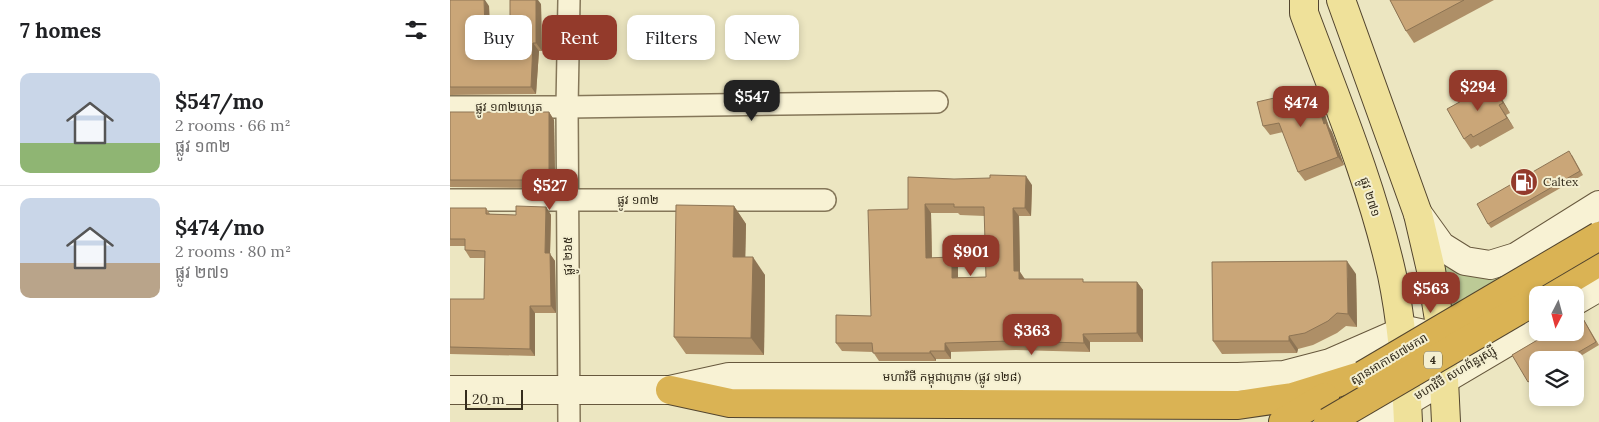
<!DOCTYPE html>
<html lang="en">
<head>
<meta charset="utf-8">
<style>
	:root { --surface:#fff; --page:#f2f2f2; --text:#202124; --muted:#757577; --line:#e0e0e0; --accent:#933a2b }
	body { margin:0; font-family:Lora,"Noto Sans Khmer",serif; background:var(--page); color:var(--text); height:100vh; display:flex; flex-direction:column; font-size:19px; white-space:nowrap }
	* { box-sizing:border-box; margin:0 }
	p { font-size:16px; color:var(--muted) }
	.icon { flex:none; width:28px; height:28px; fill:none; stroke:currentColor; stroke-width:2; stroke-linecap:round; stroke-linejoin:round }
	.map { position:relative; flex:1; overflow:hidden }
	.drawer { display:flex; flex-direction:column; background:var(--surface); width:450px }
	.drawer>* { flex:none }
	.top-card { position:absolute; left:15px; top:15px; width:475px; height:45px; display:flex; gap:10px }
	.needle { width:32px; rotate:186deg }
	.controls { position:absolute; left:1079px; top:286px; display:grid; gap:10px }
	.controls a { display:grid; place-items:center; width:55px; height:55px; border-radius:10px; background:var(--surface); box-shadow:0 2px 8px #0003; font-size:25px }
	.scale { position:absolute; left:15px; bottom:12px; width:58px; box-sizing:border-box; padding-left:5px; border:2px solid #352d1d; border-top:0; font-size:14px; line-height:18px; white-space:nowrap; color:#352d1d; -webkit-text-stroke:4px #f4efd1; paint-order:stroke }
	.price { position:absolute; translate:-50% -42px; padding:0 11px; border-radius:10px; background:var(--accent); color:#fff; font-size:16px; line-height:32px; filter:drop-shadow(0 1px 2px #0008) }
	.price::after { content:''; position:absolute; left:50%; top:30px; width:15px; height:11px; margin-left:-8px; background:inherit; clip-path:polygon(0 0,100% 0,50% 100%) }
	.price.current { background:#222; color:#fff }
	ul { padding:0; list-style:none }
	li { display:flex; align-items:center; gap:15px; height:125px; padding:0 20px }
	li+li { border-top:1px solid var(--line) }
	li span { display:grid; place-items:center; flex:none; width:140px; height:100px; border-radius:10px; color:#555 }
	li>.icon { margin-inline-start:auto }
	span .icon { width:60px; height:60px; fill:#fffc; stroke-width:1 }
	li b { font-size:21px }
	h2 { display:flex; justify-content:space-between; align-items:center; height:60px; padding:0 20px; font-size:21px }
	.chip { padding:0 18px; border-radius:10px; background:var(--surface); box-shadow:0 2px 8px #0003; font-size:18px; line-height:45px }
	.chip.current { background:var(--accent); color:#fff }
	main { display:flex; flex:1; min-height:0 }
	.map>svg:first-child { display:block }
	.green { fill:#bcca96 }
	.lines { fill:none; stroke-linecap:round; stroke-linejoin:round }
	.street-casing { stroke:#857759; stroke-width:24 }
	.secondary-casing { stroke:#67583d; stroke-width:30 }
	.primary-casing { stroke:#53452e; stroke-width:30 }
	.highway-casing { stroke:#53452e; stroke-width:30 }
	.street { stroke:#f8f2d4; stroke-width:21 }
	.secondary { stroke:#f8f2d4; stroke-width:28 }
	.primary { stroke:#efe19a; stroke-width:28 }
	.highway { stroke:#dab354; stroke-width:28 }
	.highway-bridge-casing { stroke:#53452e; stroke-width:30; stroke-linecap:butt }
	.highway-bridge { stroke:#dab354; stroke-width:28 }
	.wall { fill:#ae8f67; fill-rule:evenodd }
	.shaded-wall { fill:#8d7454 }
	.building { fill:#caa678; stroke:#8d7454; fill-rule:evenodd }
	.labels { text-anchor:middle; stroke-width:4; stroke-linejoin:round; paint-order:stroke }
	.shield { fill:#f4efd1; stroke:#6e6753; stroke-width:1 }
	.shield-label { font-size:11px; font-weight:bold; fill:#352d1d }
	.street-label { font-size:12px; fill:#352d1d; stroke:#f4efd1 }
	.poi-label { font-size:12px; fill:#352d1d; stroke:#f4efd1; text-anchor:start }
</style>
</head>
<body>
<main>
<section class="drawer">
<h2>7 homes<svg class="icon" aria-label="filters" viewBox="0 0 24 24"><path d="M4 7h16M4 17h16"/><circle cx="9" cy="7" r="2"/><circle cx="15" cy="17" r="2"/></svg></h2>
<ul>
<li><span style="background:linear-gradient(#c9d6e8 70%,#8fb573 0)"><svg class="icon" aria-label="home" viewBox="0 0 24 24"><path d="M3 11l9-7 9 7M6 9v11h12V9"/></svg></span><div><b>$547/mo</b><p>2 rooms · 66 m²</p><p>ផ្លូវ ១៣២</p></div></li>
<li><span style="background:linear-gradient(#c9d6e8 65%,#b9a48a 0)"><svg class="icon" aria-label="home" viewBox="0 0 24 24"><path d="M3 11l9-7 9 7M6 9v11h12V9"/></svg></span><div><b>$474/mo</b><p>2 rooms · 80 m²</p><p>ផ្លូវ ២៧១</p></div></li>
</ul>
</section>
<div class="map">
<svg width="1149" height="422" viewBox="0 0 1149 422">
	<rect width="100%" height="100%" fill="#ece6c1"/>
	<path class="green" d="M986 254 1036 276 1057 277 1003 356Z"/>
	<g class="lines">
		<g class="street-casing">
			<g id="street">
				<path d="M119 0 117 107 119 422"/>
				<path d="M0 107H117L487 102"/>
				<path d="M0 200H375"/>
			</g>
		</g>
		<g class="secondary-casing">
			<g id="secondary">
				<path d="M968 214 991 246 1015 261 1040 265 1066 257 1149 205"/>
				<path d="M1125 301 1149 287"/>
				<path d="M0 390H220L279 377H788L834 375 880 363 951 332 960 331 974 334"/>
				<path d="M922 422 1088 324"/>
			</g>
		</g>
		<g class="primary-casing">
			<g id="primary">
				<path d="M854 0V13C886 99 922 185 942 275 952 323 956 373 958 422"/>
				<path d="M891 0 968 214 981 270 989 320 994 380 996 422"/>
			</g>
		</g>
		<g class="highway-casing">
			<g id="highway">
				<path d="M1094 295 1149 262"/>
				<path d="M220 390 280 403 788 405 842 397 913 375"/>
				<path d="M833 422 875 397"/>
			</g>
		</g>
		<use href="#street" class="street"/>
		<use href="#secondary" class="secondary"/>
		<use href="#primary" class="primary"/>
		<use href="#highway" class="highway"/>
		<g class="highway-bridge-casing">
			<g id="highway-bridge">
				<path d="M913 375 1149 236"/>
				<path d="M878 422 1088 299"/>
			</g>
		</g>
		<use href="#highway-bridge" class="highway-bridge"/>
	</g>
	<g class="wall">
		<path d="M0 0 39 6 40 29H60L91 4 92 51H89L86 94 0 95Z"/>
		<path d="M940 0H1044L964 43 956 31Z"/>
		<path d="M1042 84 1049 94 1060 113 1056 115 1064 128 1030 147 1028 145 1021 149 1014 139Z"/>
		<path d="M869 97 879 127 882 132 894 165 855 181 848 172 833 132 820 135 813 126Z"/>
		<path d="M0 112H99L104 120 105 176 101 182 91 188 0 187Z"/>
		<path d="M1122 155 1133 175 1041 228 1038 224Z"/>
		<path d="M458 177 582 185 581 216H569L570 272 575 279 635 282H687L693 290V342H640V352L566 350 501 352V359H486V361H429L423 352 392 351 386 343 421 316 458 209ZM481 213H508L510 215 535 216 536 277H508V266L502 257 482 258Z"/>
		<path d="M284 206 296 224 295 257 315 275 314 355 236 354 224 337Z"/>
		<path d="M96 207 101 215 100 254 105 261 106 313H85V356L0 354V299H34L35 258H20L15 250V246H0V208H36L40 214 66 215Z"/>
		<path d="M906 274 907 327 896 326 887 333 863 345 848 349 847 353 772 354 763 341Z"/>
		<path d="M1131 315 1149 345 1124 360H1088V381L1081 385 1062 355 1101 332H1125V319Z"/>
	</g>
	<g class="shaded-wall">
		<path d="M34 0H35L39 6 40 36 35 29Z"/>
		<path d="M86 0H88L91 4 92 51 86 43Z"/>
		<path d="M83 43 89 51 86 94 81 87Z"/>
		<path d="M1042 84 1049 94 1060 113 1053 103Z"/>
		<path d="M863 89 869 97 879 127 882 132 894 165 888 157 874 124Z"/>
		<path d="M1049 105 1056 115 1064 128 1057 118Z"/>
		<path d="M99 112 104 120 105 176 101 182 96 174Z"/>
		<path d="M576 176 582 185 581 216 575 208Z"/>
		<path d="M475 204 481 213 482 266 476 258Z"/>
		<path d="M284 206 296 224 295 275 283 257Z"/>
		<path d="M96 207 101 215 100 254 105 261 106 313 101 306 95 253Z"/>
		<path d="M563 208 569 216 570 272 575 280V288L564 271Z"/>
		<path d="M303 257 315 275 314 355 301 338Z"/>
		<path d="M502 257 508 266V286L502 278Z"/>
		<path d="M897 261 906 274 907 327 898 314Z"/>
		<path d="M687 282 693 290V342L687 333Z"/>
		<path d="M80 306 85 313V356L80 349Z"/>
		<path d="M633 334 640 342V352L634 343Z"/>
		<path d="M839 336 848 349 847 353 839 341Z"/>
		<path d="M495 343 501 352V359L495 351Z"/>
		<path d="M480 351 486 359V361L480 353Z"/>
	</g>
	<g class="building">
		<path d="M0 0H34L35 29H60V0H86V43H83L81 87H0Z"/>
		<path d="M940 0H1014L956 31Z"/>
		<path d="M1042 84 1053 103 1049 105 1057 118 1023 137 1021 134 1014 139 997 109Z"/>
		<path d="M863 89 874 124 876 123 888 157 848 172 829 123 813 126 807 102Z"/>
		<path d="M0 112H99V169L96 174 86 180H0Z"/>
		<path d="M1119 151 1130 171 1038 224 1027 204Z"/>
		<path d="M540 175 576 176 575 208H563L564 271H569V279H633V282H687V333L633 334 634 343 560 341 495 343V351H480V353H423L422 343H386V315L421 316 418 210 458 209V177L504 179 540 178ZM475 204H504V207H534L536 277 502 278V257L476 258Z"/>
		<path d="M226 205 284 206 283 257H303L301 338 224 337Z"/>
		<path d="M66 206 96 207 95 253H100L101 306H80V349L0 347V299H34L35 251 15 250V239H0V208H36V214L66 215Z"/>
		<path d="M897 261 898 314 887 313 878 321 855 333 839 336V341H763L762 262Z"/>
		<path d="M1131 315 1146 342 1115 360H1088V376L1078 382 1062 355 1101 332H1125V319Z"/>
	</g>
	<defs>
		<g id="fuel-disc" transform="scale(1.4375)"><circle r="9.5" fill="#933a2b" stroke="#f4efd1"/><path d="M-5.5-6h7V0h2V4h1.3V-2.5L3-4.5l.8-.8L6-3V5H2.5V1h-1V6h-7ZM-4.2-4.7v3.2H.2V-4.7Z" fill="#fff"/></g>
	</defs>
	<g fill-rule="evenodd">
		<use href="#fuel-disc" x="1074" y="182"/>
	</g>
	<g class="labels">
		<rect class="shield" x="974" y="351.5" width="18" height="17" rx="4"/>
		<g class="shield-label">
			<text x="983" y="364">4</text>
		</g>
		<g class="street-label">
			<text x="59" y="111">ផ្លូវ ១៣២ហ្សេត</text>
			<text transform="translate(920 197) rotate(72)" y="4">ផ្លូវ ២៧១</text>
			<text x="188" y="204">ផ្លូវ ១៣២</text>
			<text transform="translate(118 256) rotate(-90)" y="4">ផ្លូវ ២៦៥</text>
			<text transform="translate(939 359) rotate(-31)" y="4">ស្ពានអាកាស៧មករា</text>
			<text transform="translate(1005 373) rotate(-31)" y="4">មហាវិថី សហព័ន្ធរុស្ស៊ី</text>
			<text x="502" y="381">មហាវិថី កម្ពុជាក្រោម (ផ្លូវ ១២៨)</text>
		</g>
		<g class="poi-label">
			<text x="1093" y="186">Caltex</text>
		</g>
	</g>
</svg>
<div class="controls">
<a><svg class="needle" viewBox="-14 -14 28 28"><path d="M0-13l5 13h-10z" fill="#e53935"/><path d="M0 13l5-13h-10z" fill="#757577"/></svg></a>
<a><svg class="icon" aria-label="layers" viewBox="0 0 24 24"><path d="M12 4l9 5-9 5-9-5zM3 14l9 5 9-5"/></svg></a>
</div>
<div class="scale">20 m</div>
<b class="price" style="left:1028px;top:112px">$294</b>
<b class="price current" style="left:302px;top:122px">$547</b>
<b class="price" style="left:851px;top:128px">$474</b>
<b class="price" style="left:100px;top:211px">$527</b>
<b class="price" style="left:521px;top:277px">$901</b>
<b class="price" style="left:981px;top:314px">$563</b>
<b class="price" style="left:582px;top:356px">$363</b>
<div class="top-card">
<a class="chip">Buy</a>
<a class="chip current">Rent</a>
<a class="chip">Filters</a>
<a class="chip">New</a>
</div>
</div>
</main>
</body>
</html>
